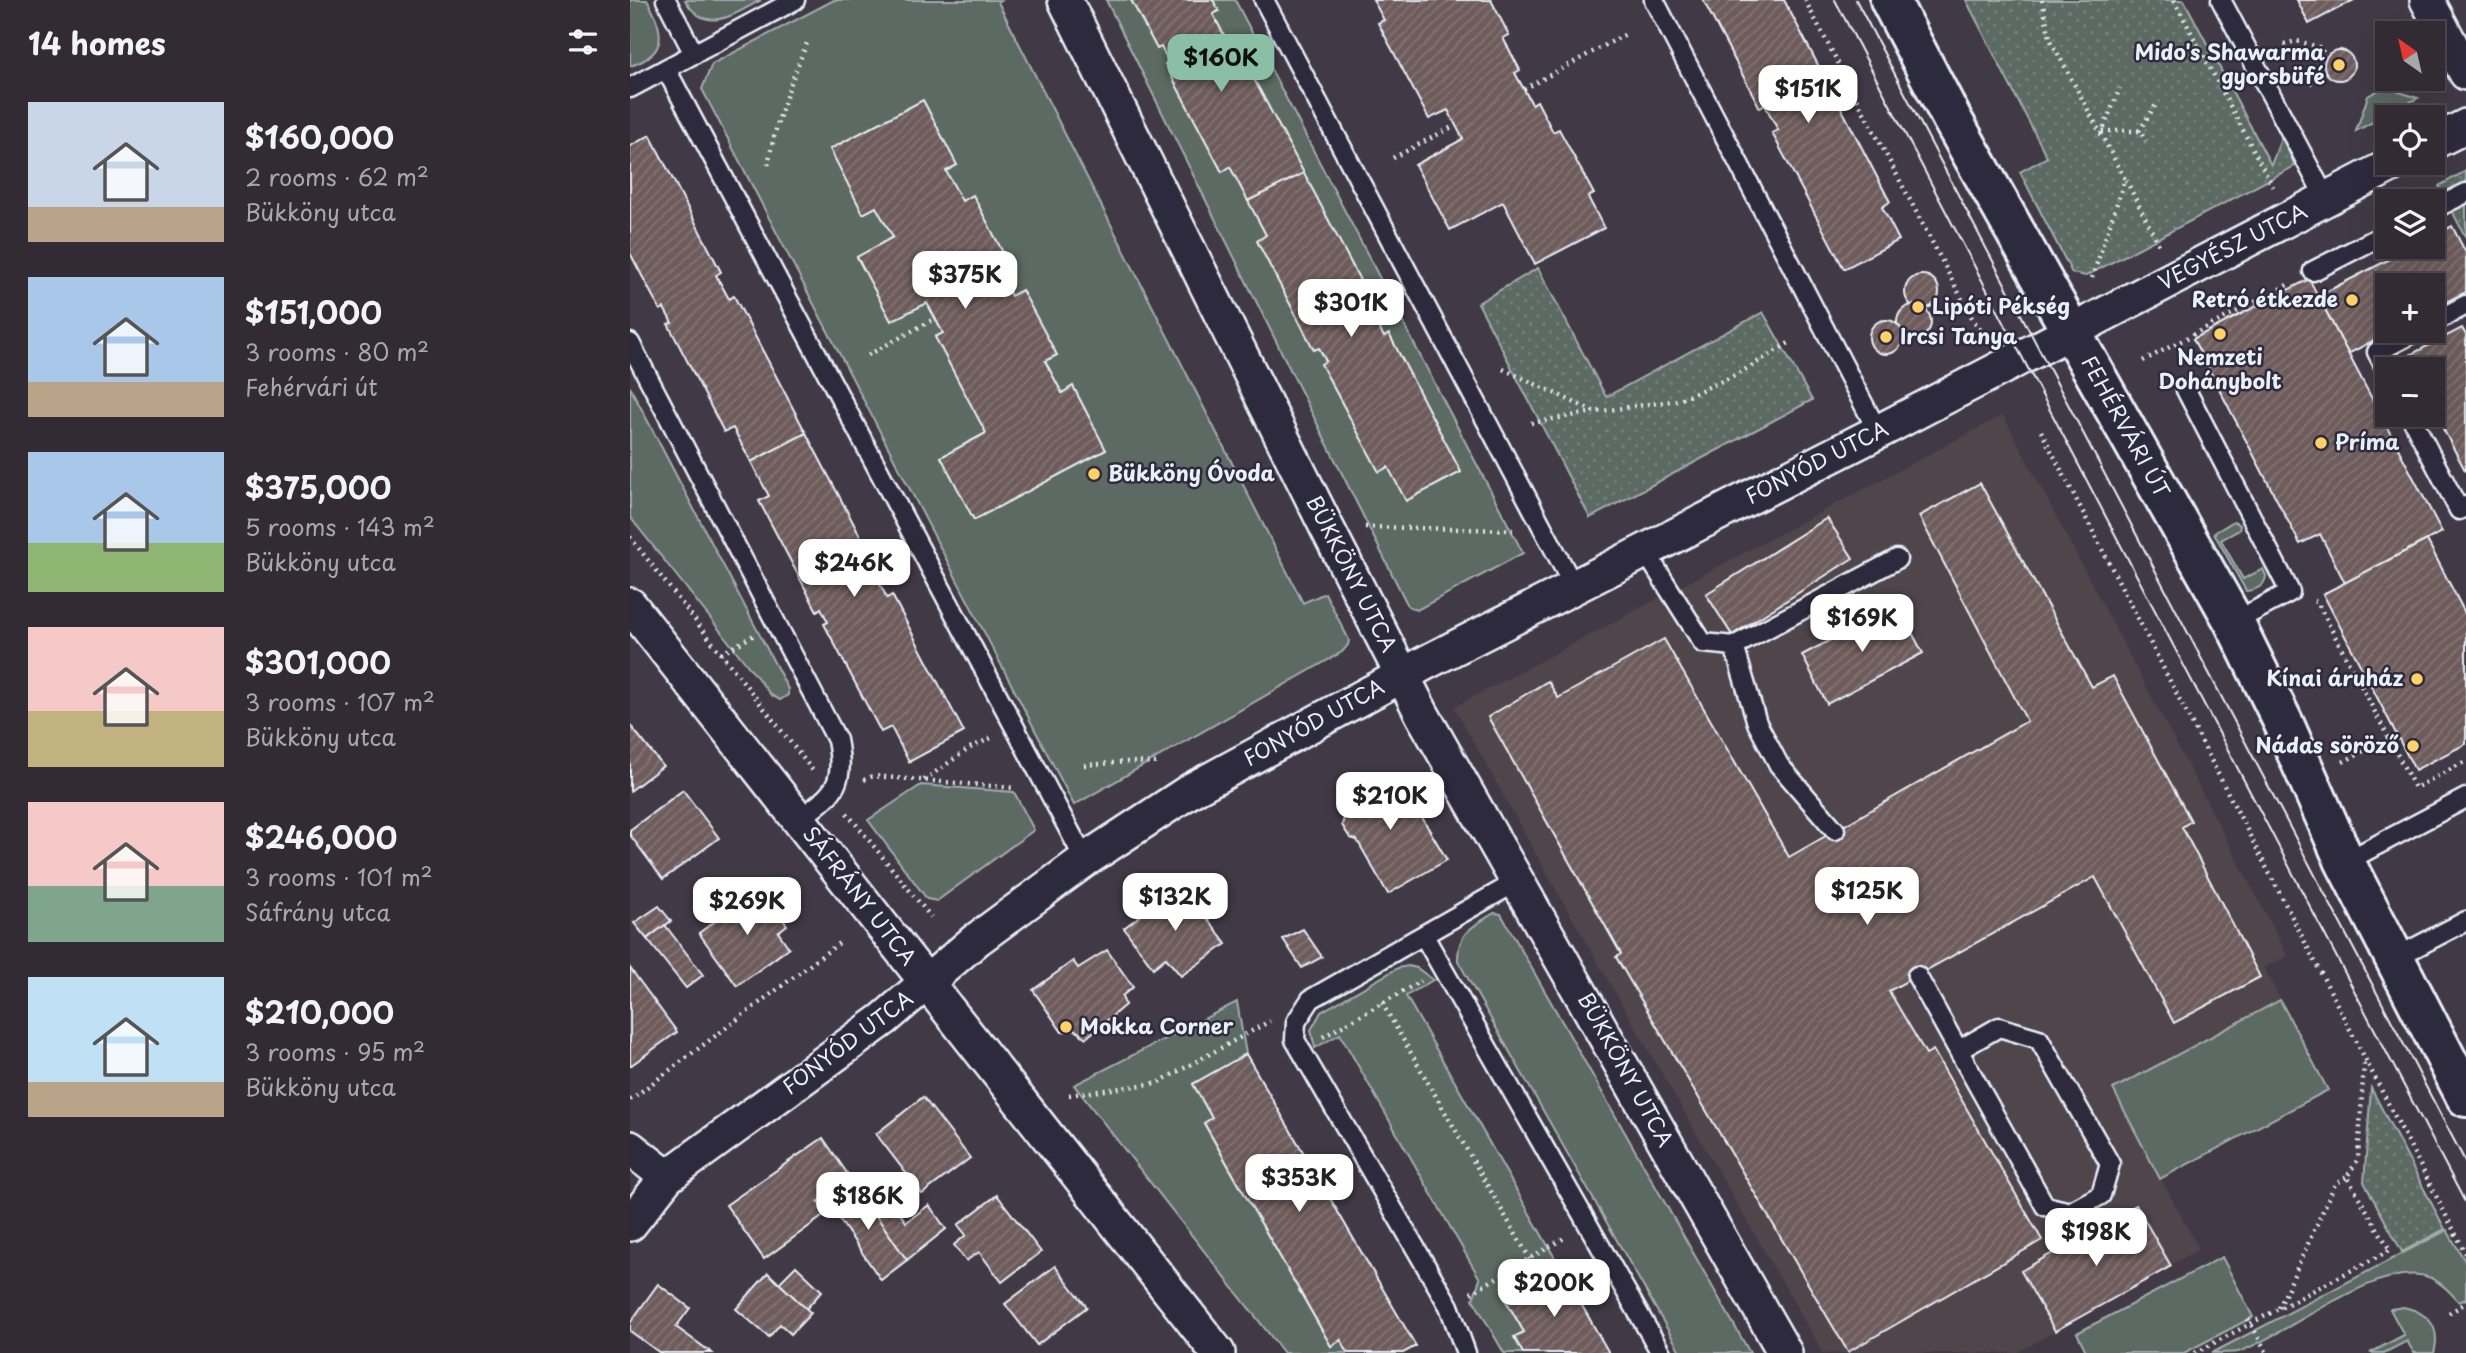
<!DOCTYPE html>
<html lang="en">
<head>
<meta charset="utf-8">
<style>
	:root { --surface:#322b34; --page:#3d3740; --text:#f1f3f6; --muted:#a8a7ac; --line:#4d474f; --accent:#8abfa5 }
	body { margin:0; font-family:"Playpen Sans",sans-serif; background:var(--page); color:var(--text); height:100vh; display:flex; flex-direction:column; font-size:26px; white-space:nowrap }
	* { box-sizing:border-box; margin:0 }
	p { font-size:23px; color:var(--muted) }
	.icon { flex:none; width:38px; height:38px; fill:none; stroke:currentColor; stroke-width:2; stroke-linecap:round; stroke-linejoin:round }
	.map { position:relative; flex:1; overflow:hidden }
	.side { display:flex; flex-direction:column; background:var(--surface); width:630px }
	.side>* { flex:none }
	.needle { width:46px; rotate:326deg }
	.buttons { position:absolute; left:1745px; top:21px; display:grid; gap:14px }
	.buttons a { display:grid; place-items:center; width:70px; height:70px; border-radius:0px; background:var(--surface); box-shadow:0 7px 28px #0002,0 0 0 2px var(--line); font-size:35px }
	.price { position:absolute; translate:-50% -60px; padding:0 16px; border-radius:14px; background:#fff; color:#222; font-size:23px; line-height:46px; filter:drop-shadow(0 2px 4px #0008) }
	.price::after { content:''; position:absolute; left:50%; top:42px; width:21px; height:16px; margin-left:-10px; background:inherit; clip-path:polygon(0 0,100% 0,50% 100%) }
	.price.selected { background:var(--accent); color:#111 }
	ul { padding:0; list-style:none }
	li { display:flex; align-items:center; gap:21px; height:175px; padding:0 28px }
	li span { display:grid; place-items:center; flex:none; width:196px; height:140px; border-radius:0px; color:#555 }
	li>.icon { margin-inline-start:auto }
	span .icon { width:84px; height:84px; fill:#fffc; stroke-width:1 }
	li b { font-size:30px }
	h2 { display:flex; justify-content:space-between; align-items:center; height:84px; padding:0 28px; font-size:30px }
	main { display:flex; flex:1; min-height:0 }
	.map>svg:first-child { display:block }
	.built { fill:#4f444c }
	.grass { fill:#5b6b63; stroke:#a2aeae; stroke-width:2 }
	.park { fill:url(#park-dots); stroke:#a2aeae; stroke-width:2 }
	.building { fill:url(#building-hatch); stroke:#e8f1f8; stroke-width:2 }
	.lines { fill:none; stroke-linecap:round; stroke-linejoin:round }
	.service-casing { stroke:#e8f1f8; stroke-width:23 }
	.minor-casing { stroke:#e8f1f8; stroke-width:38 }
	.tertiary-casing { stroke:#e8f1f8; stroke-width:44 }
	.path { stroke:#e8f1f8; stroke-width:4.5; stroke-dasharray:2 5; stroke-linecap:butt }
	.service { stroke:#2f2a3d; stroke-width:18 }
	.minor { stroke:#2f2a3d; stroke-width:33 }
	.tertiary { stroke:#2f2a3d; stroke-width:38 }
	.tram { stroke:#e8f1f8; stroke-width:2 }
	.poi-dot { fill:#ffd166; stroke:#2f2a3d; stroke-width:2.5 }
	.labels { text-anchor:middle; stroke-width:5; stroke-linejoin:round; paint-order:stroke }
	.poi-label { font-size:21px; font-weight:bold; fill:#e8f1f8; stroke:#2f2a3d; text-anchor:start }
	.street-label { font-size:21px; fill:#e8f1f8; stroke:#2f2a3d }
</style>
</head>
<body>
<main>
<section class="side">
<h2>14 homes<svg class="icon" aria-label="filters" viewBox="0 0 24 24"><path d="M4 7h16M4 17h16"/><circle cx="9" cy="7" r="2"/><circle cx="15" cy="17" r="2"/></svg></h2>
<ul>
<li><span style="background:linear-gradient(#c9d6e8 75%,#b9a48a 0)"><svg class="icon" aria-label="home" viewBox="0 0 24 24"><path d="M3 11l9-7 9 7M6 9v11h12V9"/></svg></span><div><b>$160,000</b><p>2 rooms · 62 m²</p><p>Bükköny utca</p></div></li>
<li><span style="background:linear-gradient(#a9c7e8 75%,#b9a48a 0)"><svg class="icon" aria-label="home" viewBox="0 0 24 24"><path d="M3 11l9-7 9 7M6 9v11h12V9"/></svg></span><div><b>$151,000</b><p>3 rooms · 80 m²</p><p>Fehérvári út</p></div></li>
<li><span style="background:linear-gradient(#a9c7e8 65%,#8fb573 0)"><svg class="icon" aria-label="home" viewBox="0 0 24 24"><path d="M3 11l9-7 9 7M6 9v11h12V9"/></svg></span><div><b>$375,000</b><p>5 rooms · 143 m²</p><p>Bükköny utca</p></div></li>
<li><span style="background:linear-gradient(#f6c9c9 60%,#c2b280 0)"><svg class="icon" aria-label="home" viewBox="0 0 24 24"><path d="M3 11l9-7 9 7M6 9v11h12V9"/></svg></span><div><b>$301,000</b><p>3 rooms · 107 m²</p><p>Bükköny utca</p></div></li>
<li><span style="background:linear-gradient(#f6c9c9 60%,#7fa58c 0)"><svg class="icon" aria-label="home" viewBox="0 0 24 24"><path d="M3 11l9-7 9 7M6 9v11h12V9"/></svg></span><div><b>$246,000</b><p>3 rooms · 101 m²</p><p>Sáfrány utca</p></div></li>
<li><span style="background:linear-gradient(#bfe0f5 75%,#b9a48a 0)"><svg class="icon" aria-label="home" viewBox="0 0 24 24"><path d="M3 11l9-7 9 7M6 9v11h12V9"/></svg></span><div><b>$210,000</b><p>3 rooms · 95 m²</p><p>Bükköny utca</p></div></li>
</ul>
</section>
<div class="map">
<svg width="1836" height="1353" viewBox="0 0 1836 1353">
	<defs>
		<pattern id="park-dots" width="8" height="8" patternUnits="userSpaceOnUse" patternTransform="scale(1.75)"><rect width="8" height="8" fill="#5b6b63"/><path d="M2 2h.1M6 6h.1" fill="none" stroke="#73817a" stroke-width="1.8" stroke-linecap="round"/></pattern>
		<pattern id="building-hatch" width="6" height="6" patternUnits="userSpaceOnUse" patternTransform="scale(1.75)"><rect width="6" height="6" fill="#6e5c5b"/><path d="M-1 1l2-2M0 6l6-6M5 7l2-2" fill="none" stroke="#837473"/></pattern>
	</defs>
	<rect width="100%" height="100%" fill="#423946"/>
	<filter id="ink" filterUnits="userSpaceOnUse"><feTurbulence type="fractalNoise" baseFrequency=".0143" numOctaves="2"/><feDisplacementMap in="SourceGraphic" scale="14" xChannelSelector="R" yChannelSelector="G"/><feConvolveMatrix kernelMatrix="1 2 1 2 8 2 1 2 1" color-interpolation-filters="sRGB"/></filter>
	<g filter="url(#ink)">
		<path class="built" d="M1373 415 1658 956 1634 968 1698 1090 1531 1179 1569 1249 1387 1353H1193L921 881 824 707Z"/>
		<g class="grass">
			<path d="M0 0H17C34 30 39 54 0 66Z"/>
			<path d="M55 0H131C104 14 76 36 55 0Z"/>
			<path d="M204 0H371L368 2 673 603 695 593 719 640 718 645 712 652 444 805 72 89 82 64Z"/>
			<path d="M476 0H605L893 553 787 610 778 606Z"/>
			<path d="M1754 87 1788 98 1726 131 1738 96Z"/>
			<path d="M0 387 158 689V695L150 700 141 695 0 517Z"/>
			<path d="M1604 521 1610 525 1609 530 1591 540 1613 579 1633 569 1636 576C1635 586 1626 590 1616 591L1584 533Z"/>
			<path d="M291 785 384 792 404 830 307 901 297 899 238 820Z"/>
			<path d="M864 913 871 914 1120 1353H1051L828 961C827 932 842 927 864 913Z"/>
			<path d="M778 966 787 968 803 980 776 996 930 1267 875 1299 894 1332 884 1337 893 1353H874L843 1299 850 1279 710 1034 685 1048 681 1030 691 1012 768 968Z"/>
			<path d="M1650 1000 1698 1090 1530 1179 1483 1089Z"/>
			<path d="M607 1002 616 1054 563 1084 582 1118 574 1123 701 1346 711 1340 718 1353H654L444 1085Z"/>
			<path d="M1817 1230 1836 1263V1299L1829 1302C1820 1292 1813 1284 1801 1278 1750 1257 1658 1335 1608 1352 1601 1353 1590 1353 1582 1353Z"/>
			<path d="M1592 1257 1623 1317 1554 1353H1457L1447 1333Z"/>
			<path d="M1774 1307C1799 1313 1811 1327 1804 1353H1784L1777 1341 1754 1353H1740L1774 1335 1760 1309Z"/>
		</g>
		<g class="park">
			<path d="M1336 0H1554L1641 165 1652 136 1665 166 1456 276 1442 273 1390 172 1417 157Z"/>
			<path d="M1836 171V238L1809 186Z"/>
			<path d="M908 268 976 397 1133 312 1182 400 960 518 848 303Z"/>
			<path d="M1741 1088 1815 1229 1772 1252 1734 1182Z"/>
		</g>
		<g class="building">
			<path d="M501 0H583L589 11 583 14 596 39 601 36 674 173 618 201 600 167 592 172 535 64 539 62 531 47 527 49Z"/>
			<path d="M743 0H861L879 35 873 38 890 70 885 73 902 104 907 101 923 132 929 129 964 194 958 197 974 228 905 264 873 202 820 230 785 165 833 139 818 110 799 119 748 23 754 20Z"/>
			<path d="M1073 0H1154L1196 80 1192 82 1200 96 1204 94 1260 202 1252 207 1269 240 1214 269 1142 133 1148 130 1135 105 1130 108Z"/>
			<path d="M1667 0H1724L1679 24Z"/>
			<path d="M1757 47V75L1751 73 1747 63 1750 50Z"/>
			<circle cx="1709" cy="65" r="15"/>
			<path d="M293 100 327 165 316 171 332 201 343 195 377 260 365 266 381 296 392 290 427 355 415 361 432 393 443 386 476 450 344 520 311 457 356 433 305 337 313 333 297 303 261 321 227 257 263 237 246 207 233 214 200 149Z"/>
			<path d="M20 135 91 272 86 275 99 299 104 296 176 433 121 462 103 428 94 432 38 324 42 323 34 308 30 310 0 253V146Z"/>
			<path d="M674 173 745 309 740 312 754 337 759 334 831 472 776 501 758 467 749 472 691 364 696 361 689 348 684 350 627 241 636 235 618 201Z"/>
			<path d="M1822 226 1836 253V292L1802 309V285H1757V331H1762L1718 354 1688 296 1783 247H1802V237Z"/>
			<circle cx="1292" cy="292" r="17"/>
			<path d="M1679 279 1812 532 1715 583 1690 534 1670 544 1563 339Z"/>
			<circle cx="1284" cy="322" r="17"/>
			<circle cx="1256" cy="337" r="17"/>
			<path d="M1832 328 1836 335V472L1802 408V369H1783L1776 357Z"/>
			<path d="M176 433 248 570 244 572 257 598 262 595 334 732 279 762 261 727 251 732 194 624 198 622 191 608 187 611 129 501 139 496 121 462Z"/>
			<path d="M1350 483 1462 687 1483 676 1561 821 1552 827 1630 977 1544 1023 1465 877 1259 991 1296 1054 1303 1050 1412 1240 1218 1352 986 957 991 954 858 717 918 681 928 698 1034 639 1159 857 1397 721 1289 516Z"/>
			<path d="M1197 518 1223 558 1102 635 1076 594Z"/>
			<path d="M1797 540 1836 615V744L1785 770 1693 594Z"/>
			<path d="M1267 605 1293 653 1197 704 1172 655Z"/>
			<path d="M0 725 33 766 0 791Z"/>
			<path d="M740 772 751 792 770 780 817 860 758 894 727 840 720 838 712 825 714 818 710 812 722 805 712 788Z"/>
			<path d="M53 790 89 838 33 879 0 835V830Z"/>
			<path d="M552 884 596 944 551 976 536 958 523 968 494 928Z"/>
			<path d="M130 888 157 925 148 932 159 948 107 986 69 933Z"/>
			<path d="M29 906 41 921 17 939 4 923Z"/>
			<path d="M35 925 73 975 56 988 17 939Z"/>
			<path d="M673 929 692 957 672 968 653 939Z"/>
			<path d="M477 950 503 987 492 996 495 1005 456 1038 444 1029 432 1032 403 990 443 961 448 968Z"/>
			<path d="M0 968 47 1032 0 1066Z"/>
			<path d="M616 1054 786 1346 773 1353H718L711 1340 701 1346 574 1123 582 1118 563 1084Z"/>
			<path d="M293 1097 340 1158 292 1194 246 1134Z"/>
			<path d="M193 1138 221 1179 188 1202 196 1214 134 1259 96 1205Z"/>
			<path d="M224 1184 277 1260 251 1280 198 1203Z"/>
			<path d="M251 1186 276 1222 299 1205 316 1229 277 1260 234 1198Z"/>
			<path d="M367 1195 411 1252 372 1282 349 1252 336 1261 324 1245 336 1235 328 1225Z"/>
			<path d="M1506 1205 1541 1266 1425 1331 1391 1271Z"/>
			<path d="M166 1266 192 1291 176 1309 149 1283Z"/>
			<path d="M425 1266 457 1307 407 1345 375 1304Z"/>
			<path d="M930 1267 979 1353H893L884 1337 894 1332 875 1299Z"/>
			<path d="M138 1273 181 1313 161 1334 150 1324 139 1337 106 1309Z"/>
			<path d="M28 1284 60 1308 46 1327 82 1353H30L0 1331V1323Z"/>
		</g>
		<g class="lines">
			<g class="service-casing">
				<g id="service">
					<path d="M36 0 64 54"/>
					<path d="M634 0 944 587"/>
					<path d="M1024 0 1248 432"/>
					<path d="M1591 0 1696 199"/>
					<path d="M36 69 455 860"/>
					<path d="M0 88 165 0"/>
					<path d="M1802 210 1836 193"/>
					<path d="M1683 271 1757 233"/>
					<path d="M1802 323 1836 305"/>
					<path d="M0 343 207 740C216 787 203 793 169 820"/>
					<path d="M1757 371 1747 352 1787 331"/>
					<path d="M1556 390 1660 592 1604 622"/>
					<path d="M1780 415 1829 510 1836 506"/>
					<path d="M1015 551 1073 643 1104 646 1127 723 1149 765 1205 830"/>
					<path d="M1104 646 1267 559"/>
					<path d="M1715 862 1836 798"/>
					<path d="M794 936 1031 1353"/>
					<path d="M1763 959 1836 921"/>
					<path d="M1287 976 1415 1206 1440 1212 1471 1195 1480 1164 1409 1039 1369 1027 1329 1050"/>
					<path d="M836 1353 819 1306 665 1040 666 1022 681 999 888 881"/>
				</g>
			</g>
			<g class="minor-casing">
				<g id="minor">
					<path d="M435 0 696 526 792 714 1155 1353"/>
					<path d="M1797 0 1836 73"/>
					<path d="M1802 143 1836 126"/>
					<path d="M0 605 588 1353"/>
					<path d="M0 1148 37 1177"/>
					<path d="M0 1224 37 1177 254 1019 346 940 455 860 563 789 797 662 1248 432 1765 163"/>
				</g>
			</g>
			<g class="tertiary-casing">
				<path id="tertiary" d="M1260 0 1322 119 1604 622 1654 724 1715 862 1836 1097"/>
			</g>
			<g class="path">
				<path d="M1175 0 1343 320 1358 338"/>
				<path d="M1412 0 1420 39 1495 179 1461 281"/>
				<path d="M1544 0 1643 187"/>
				<path d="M1654 44 1667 41 1693 48 1686 75 1677 88"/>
				<path d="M894 89 996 34"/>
				<path d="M1472 131H1510L1516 141"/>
				<path d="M1509 131 1527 103"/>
				<path d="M1471 134 1490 88"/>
				<path d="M763 158 826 125"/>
				<path d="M138 165C146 121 160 83 177 43"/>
				<path d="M1496 180 1530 247"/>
				<path d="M238 355 306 318"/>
				<path d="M1513 361 1661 283"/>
				<path d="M873 369 965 412 1049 400 1108 374 1159 343"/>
				<path d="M901 423 964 412"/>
				<path d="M1411 431 1836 1254"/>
				<path d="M735 527 883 530"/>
				<path d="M0 537 183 771"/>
				<path d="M1684 601 1687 602 1785 788 1836 761"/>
				<path d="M91 654 124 635"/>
				<path d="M1713 762 1758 738"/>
				<path d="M454 765 497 762 530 763"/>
				<path d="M234 780 243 776 385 788"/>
				<path d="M294 780 340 748 361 738"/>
				<path d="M217 813 301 917"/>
				<path d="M752 1003 900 1259"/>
				<path d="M693 1037 791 981"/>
				<path d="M439 1095 527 1083 640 1021"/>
				<path d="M0 1100 209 943"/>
				<path d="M841 1293 936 1237"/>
				<path d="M1649 1308 1705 1184 1717 1177"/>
				<path d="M1819 1313 1836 1303"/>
				<path d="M1618 1319 1637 1353"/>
				<path d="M1565 1353 1760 1250 1717 1177 1728 1159 1734 1062"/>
			</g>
			<use href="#service" class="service"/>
			<use href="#minor" class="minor"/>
			<use href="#tertiary" class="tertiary"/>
			<g class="tram">
				<path d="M1205 0 1836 1204"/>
				<path d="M1226 0 1836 1163"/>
			</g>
		</g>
	</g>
	<g class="poi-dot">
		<circle cx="1709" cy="65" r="7"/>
		<circle cx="1722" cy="300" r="7"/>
		<circle cx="1288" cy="307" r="7"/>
		<circle cx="1590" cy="334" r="7"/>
		<circle cx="1256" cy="337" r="7"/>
		<circle cx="1691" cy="443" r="7"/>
		<circle cx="464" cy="474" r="7"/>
		<circle cx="1787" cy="679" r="7"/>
		<circle cx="1783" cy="746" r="7"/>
		<circle cx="436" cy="1027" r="7"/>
	</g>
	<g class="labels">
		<g class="poi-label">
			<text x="1695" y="60" text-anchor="end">Mido's Shawarma<tspan x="1695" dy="24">gyorsbüfé</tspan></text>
			<text x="1708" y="307" text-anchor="end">Retró étkezde</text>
			<text x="1302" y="314">Lipóti Pékség</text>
			<text x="1270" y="344">Ircsi Tanya</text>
			<text x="1590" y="365" text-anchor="middle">Nemzeti<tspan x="1590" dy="24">Dohánybolt</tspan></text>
			<text x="1705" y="450">Príma</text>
			<text x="478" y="481">Bükköny Óvoda</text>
			<text x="1773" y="686" text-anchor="end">Kínai áruház</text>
			<text x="1769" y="753" text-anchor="end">Nádas söröző</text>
			<text x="450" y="1034">Mokka Corner</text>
		</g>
		<g class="street-label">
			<text transform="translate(1603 247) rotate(-27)" y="7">VEGYÉSZ UTCA</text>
			<text transform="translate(1495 427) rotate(61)" y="7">FEHÉRVÁRI ÚT</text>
			<text transform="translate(1187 463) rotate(-27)" y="7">FONYÓD UTCA</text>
			<text transform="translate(721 574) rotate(63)" y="7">BÜKKÖNY UTCA</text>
			<text transform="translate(684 723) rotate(-29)" y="7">FONYÓD UTCA</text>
			<text transform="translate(229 896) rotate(52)" y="7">SÁFRÁNY UTCA</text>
			<text transform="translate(218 1043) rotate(-37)" y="7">FONYÓD UTCA</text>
			<text transform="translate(995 1070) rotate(61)" y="7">BÜKKÖNY UTCA</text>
		</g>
	</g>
</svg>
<div class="buttons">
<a><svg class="needle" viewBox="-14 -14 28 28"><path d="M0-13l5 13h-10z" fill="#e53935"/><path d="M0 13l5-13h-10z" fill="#a8a7ac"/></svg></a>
<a><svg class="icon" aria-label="locate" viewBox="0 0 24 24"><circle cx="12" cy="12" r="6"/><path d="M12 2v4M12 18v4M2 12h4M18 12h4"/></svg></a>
<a><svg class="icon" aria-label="layers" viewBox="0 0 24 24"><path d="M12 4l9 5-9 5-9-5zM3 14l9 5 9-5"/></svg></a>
<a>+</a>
<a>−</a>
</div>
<b class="price selected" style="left:591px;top:94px">$160K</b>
<b class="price" style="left:1178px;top:125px">$151K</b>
<b class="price" style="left:335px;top:311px">$375K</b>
<b class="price" style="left:721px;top:339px">$301K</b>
<b class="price" style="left:224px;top:599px">$246K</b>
<b class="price" style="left:1232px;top:654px">$169K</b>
<b class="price" style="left:760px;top:832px">$210K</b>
<b class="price" style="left:1237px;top:927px">$125K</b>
<b class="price" style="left:545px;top:933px">$132K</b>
<b class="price" style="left:117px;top:937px">$269K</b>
<b class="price" style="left:669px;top:1214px">$353K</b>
<b class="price" style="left:238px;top:1232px">$186K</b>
<b class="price" style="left:1466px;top:1268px">$198K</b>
<b class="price" style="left:924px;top:1319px">$200K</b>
</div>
</main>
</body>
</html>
